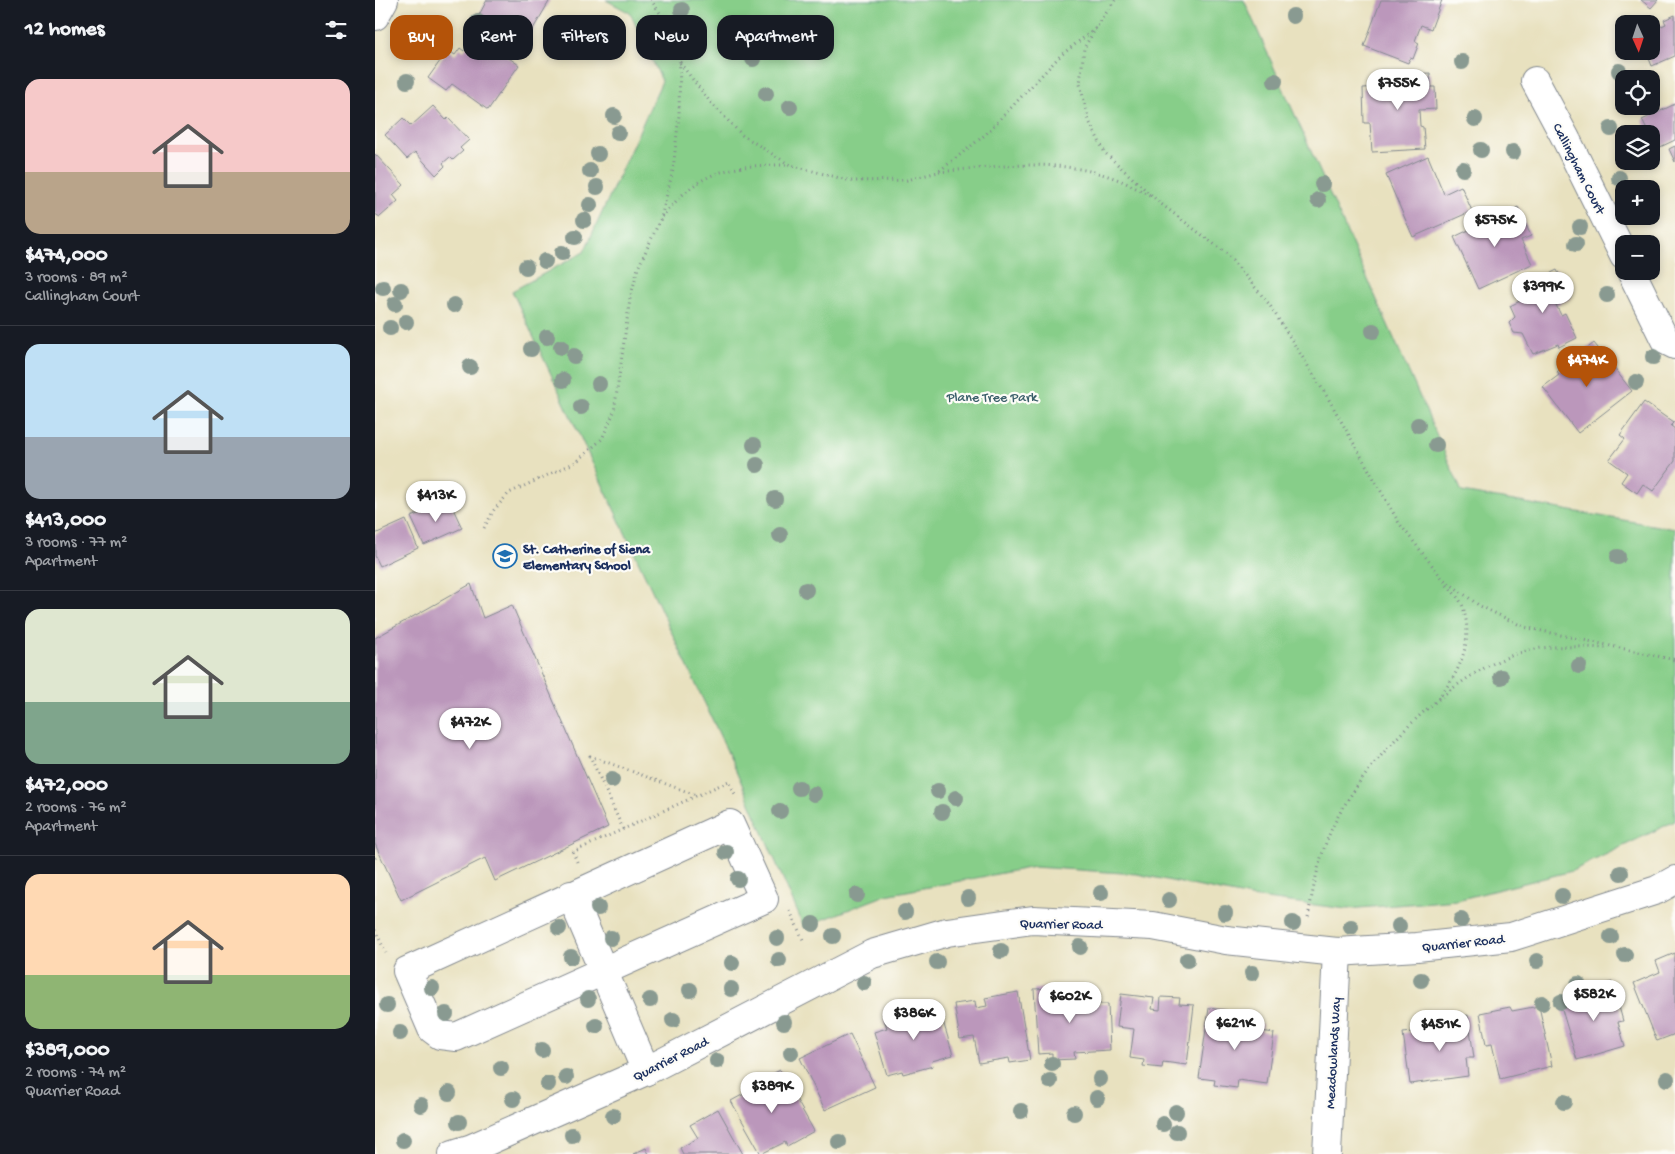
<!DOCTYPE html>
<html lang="en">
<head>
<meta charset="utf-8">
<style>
	:root { --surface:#171b24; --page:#20242c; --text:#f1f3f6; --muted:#9ea1a6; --line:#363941; --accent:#b45309 }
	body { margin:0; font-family:"Gochi Hand",sans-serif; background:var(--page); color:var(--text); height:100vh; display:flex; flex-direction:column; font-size:19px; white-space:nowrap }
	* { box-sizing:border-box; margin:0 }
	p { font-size:16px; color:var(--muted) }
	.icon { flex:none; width:28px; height:28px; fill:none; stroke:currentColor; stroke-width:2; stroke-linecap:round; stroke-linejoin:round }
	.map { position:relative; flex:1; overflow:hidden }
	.drawer { display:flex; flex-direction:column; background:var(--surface); width:375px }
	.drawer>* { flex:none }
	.top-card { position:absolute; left:15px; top:15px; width:475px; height:45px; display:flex; gap:10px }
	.needle { width:32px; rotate:177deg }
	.fabs { position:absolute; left:1240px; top:15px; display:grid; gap:10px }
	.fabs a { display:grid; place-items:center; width:45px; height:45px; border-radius:10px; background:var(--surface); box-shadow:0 2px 8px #0003; font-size:25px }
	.price { position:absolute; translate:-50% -42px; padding:0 11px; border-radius:18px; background:#fff; color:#222; font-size:16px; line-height:32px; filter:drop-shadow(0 1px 2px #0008) }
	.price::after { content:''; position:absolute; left:50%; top:30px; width:15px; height:11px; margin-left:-8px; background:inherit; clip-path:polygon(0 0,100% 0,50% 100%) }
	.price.active { background:var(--accent); color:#fff }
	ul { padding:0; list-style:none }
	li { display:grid; align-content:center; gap:10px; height:265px; padding:0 25px }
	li+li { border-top:1px solid var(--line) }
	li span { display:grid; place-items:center; height:155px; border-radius:15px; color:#555 }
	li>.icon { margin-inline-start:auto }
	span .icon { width:90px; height:90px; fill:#fffc; stroke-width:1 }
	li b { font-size:21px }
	h2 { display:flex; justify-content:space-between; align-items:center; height:60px; padding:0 25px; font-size:21px }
	.pill { padding:0 18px; border-radius:15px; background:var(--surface); box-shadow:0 2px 8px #0003; font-size:18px; line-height:45px }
	.pill.active { background:var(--accent); color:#fff }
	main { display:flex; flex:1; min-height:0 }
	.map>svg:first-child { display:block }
	.green { fill:#87ce89; stroke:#517e74 }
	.building { fill:#bb97bb }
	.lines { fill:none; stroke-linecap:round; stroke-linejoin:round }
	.minor-casing { stroke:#82888e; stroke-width:30 }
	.path { stroke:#82888e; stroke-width:3; stroke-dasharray:1 4; stroke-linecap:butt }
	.minor { stroke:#fff; stroke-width:28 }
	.tree { fill:#899a91 }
	.labels { text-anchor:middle; stroke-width:4.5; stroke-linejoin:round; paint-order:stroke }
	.street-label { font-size:14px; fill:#1b2f5e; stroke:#fdfcf7 }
	.park-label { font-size:14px; fill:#3b5f6b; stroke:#fdfcf7 }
	.poi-label { font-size:14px; font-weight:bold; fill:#1b2f5e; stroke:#fdfcf7; text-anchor:start }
</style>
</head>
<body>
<main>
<section class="drawer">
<h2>12 homes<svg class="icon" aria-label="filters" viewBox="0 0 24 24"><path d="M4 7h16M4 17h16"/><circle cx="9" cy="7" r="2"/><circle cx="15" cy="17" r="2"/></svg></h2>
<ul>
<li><span style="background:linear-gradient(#f6c9c9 60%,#b9a48a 0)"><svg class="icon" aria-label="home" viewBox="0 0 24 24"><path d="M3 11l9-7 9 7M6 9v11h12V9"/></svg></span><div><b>$474,000</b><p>3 rooms · 89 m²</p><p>Callingham Court</p></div></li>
<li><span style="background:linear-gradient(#bfe0f5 60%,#9aa5b1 0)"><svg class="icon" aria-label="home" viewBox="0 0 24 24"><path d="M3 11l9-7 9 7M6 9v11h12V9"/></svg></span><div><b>$413,000</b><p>3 rooms · 77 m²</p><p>Apartment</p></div></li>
<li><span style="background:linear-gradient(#dfe7d0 60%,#7fa58c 0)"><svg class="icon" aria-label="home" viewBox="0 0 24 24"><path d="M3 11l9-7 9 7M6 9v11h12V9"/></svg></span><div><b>$472,000</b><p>2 rooms · 76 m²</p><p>Apartment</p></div></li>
<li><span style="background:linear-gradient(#ffd9b3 65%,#8fb573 0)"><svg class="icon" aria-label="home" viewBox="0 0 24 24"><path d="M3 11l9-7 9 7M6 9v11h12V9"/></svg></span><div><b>$389,000</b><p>2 rooms · 74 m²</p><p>Quarrier Road</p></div></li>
</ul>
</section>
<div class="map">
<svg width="1300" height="1154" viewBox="0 0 1300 1154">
	<rect width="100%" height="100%" fill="#fdfcf7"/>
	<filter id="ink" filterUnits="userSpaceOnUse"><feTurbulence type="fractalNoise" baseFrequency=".02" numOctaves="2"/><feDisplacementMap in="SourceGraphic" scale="10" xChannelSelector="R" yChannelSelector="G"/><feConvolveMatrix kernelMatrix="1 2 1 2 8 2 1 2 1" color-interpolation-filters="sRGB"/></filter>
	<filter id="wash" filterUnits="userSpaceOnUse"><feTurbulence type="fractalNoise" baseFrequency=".0096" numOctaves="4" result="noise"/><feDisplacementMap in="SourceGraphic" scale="20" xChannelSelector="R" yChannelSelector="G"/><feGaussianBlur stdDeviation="1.12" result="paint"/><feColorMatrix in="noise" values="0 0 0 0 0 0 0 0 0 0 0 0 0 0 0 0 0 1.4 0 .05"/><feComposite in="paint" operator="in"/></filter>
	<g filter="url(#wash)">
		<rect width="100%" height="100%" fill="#e8e1bf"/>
		<path class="green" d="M231 0H869L1087 492 1300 529V821L1197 871 1082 900 972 909 875 897 762 874 659 867 511 895 429 927 360 768 137 291 209 252 287 81 255 13Z"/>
		<g id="blocks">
			<g class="building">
				<path d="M112 0H175L151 41 104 15Z"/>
				<path d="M1006 0H1067L1056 29 1046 25 1040 41 1044 43 1038 59 1035 58 1033 63 989 46Z"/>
				<path d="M1266 0H1283L1276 8Z"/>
				<path d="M1300 15V56L1277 66 1271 51H1276V31L1291 24 1289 20Z"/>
				<path d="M101 35 144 65 113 110 77 84 71 91 53 78 73 50 80 55 85 48 89 51Z"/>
				<path d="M1055 73 1056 87H1060L1061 109 1044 110 1045 126 1048 127 1050 149 997 152 995 123H989L988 88 1004 87V76Z"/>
				<path d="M1300 104V140L1281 149 1276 134H1274L1267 120Z"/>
				<path d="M58 106 71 120 73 118 94 140 85 148 88 151 78 160 75 157 68 163 70 166 61 175 40 152 32 159 10 135 28 118 36 126Z"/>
				<path d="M1300 146V162L1294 149Z"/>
				<path d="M0 154 29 185 18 195 23 201 5 217 0 214Z"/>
				<path d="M1053 156 1069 194 1086 186 1097 211 1038 237 1011 175Z"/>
				<path d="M1143 207 1156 236 1146 240 1157 264 1103 289 1079 237Z"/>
				<path d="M1182 270 1196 298 1181 305 1186 315 1190 313 1202 338 1184 347 1183 344 1158 354 1148 334 1139 333 1134 323 1140 317 1135 306 1149 299 1144 289Z"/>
				<path d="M1219 343 1257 391 1203 433 1168 387 1184 375 1182 372Z"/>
				<path d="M1269 402 1299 423 1296 426 1300 429V461L1278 491 1268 484 1262 493 1246 482 1252 473 1234 460 1250 439 1245 435Z"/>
				<path d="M74 500 87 528 49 545 36 517Z"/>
				<path d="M31 520 43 548 5 566 0 556V534Z"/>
				<path d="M96 584 108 618 137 605 233 827 120 881 110 858 26 900 0 844V638Z"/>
				<path d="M1300 953V1034L1282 1041 1259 983 1285 972 1281 961Z"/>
				<path d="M1237 982 1248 1021 1243 1022 1250 1046 1202 1060 1185 1003 1215 994 1213 989Z"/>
				<path d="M692 987 693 1007 704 1006V995L716 994 717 1004H733L735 1050 699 1052 700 1059 677 1060V1053L663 1054 659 989Z"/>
				<path d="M643 992 655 1060 635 1063 634 1058 604 1063 599 1037 585 1039 579 1004 600 1001 601 1008 612 1006 610 998Z"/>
				<path d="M746 994 779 998 777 1009 785 1010 786 997 805 998 804 1004 819 1005 812 1065 788 1062 787 1068 768 1066 769 1060 755 1058 759 1029 742 1027Z"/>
				<path d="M563 1004 578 1055 557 1061 558 1066 528 1074 527 1071 512 1075 499 1032 512 1028 509 1019 526 1014 528 1023 538 1020 535 1012Z"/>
				<path d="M1164 1006 1177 1066 1125 1079 1117 1044 1111 1045 1105 1013 1135 1007 1137 1011Z"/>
				<path d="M834 1008 865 1012 862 1032 871 1033 872 1022 887 1024 886 1031 899 1033 892 1084 863 1080 862 1088 839 1085 840 1080 824 1078Z"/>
				<path d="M1093 1015 1099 1058H1091L1093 1076 1035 1084 1028 1033 1048 1031V1035L1066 1032 1064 1020Z"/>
				<path d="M475 1034 500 1087 450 1110 425 1058Z"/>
				<path d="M405 1070 439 1131 412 1146 410 1142 386 1154 356 1101 380 1088 377 1085Z"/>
				<path d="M343 1109 368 1154H308L305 1148 323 1138 315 1125Z"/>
				<path d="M271 1148 274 1154H258Z"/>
			</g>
		</g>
	</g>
	<g filter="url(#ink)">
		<use href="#blocks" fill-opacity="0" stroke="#82888e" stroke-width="1"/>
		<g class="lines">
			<g class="minor-casing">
				<g id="minor">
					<path d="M0 16 9 0"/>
					<path d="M1160 81 1190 137 1249 256"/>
					<path d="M1256 271 1290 340 1300 345"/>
					<path d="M355 824 389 899 81 1037 65 1035 57 1029 32 971Z"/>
					<path d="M196 895 271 1071"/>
					<path d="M78 1154 97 1148 271 1071 497 954 572 932 658 920 778 926 851 940 962 952 1042 947 1136 937 1282 890 1300 880"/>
					<path d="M952 1154 962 952"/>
				</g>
			</g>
			<g class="path">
				<path d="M721 28 709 48 705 84 714 121 730 153 785 203 852 254 894 304 953 398 1024 523 1067 578 1105 606 1149 627 1300 660"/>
				<path d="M305 63 336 103 367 135 415 165 476 181 532 180 563 172 610 135 685 56 721 28 740 0"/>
				<path d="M564 172C621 166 681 158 736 177 749 181 762 189 775 195"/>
				<path d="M287 217C295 208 304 197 313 190 343 165 379 165 415 165"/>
				<path d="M109 528 119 510 134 493 201 462 227 439 239 412 255 299 263 268 286 218 298 170 304 115 305 51 296 29 276 0"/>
				<path d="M1063 698C1085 673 1099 641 1088 607 1085 598 1075 589 1069 582"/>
				<path d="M248 829 215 756 321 795"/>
				<path d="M0 858 1 857"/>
				<path d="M202 862 198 852 354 781 361 796"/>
				<path d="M415 911 429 942"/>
				<path d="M933 917C939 884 945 852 960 822 993 758 1077 671 1148 652 1174 644 1204 647 1231 648"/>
				<path d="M0 930 11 953"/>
			</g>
			<use href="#minor" class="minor"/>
		</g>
		<g class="tree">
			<circle cx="307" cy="10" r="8"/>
			<circle cx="918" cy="16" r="8"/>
			<circle cx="103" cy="22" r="8"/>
			<circle cx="275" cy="29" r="8"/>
			<circle cx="378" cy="59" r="8"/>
			<circle cx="1087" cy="62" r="8"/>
			<circle cx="1244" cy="71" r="8"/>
			<circle cx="32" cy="81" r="8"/>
			<circle cx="900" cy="81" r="8"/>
			<circle cx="391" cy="94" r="8"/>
			<circle cx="415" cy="107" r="8"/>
			<circle cx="239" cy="116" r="8"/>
			<circle cx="1100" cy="119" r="8"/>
			<circle cx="1236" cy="129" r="8"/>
			<circle cx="243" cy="133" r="8"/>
			<circle cx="1106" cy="150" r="8"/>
			<circle cx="1138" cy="152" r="8"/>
			<circle cx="223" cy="154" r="8"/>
			<circle cx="1088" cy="169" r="8"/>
			<circle cx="215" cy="171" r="8"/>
			<circle cx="1244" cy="178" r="8"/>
			<circle cx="947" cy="184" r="8"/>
			<circle cx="222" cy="187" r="8"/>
			<circle cx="943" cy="200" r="8"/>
			<circle cx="215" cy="205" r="8"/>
			<circle cx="209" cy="220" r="8"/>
			<circle cx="1205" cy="227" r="8"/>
			<circle cx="200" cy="237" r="8"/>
			<circle cx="1201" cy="244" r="8"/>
			<circle cx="187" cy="253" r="8"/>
			<circle cx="170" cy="261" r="8"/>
			<circle cx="151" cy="267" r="8"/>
			<circle cx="8" cy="288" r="8"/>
			<circle cx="26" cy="290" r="8"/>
			<circle cx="1232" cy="295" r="8"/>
			<circle cx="20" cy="304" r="8"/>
			<circle cx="79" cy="305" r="8"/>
			<circle cx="31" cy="322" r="8"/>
			<circle cx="15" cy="328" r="8"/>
			<circle cx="998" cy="331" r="8"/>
			<circle cx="172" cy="337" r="8"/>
			<circle cx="186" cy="347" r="8"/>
			<circle cx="156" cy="349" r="8"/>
			<circle cx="199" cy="356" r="8"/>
			<circle cx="1278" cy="357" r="8"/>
			<circle cx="95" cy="367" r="8"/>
			<circle cx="188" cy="380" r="8"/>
			<circle cx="1261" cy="382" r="8"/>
			<circle cx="224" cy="384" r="8"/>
			<circle cx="206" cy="407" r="8"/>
			<circle cx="1043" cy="425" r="8"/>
			<circle cx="379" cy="445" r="8"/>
			<circle cx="1061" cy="445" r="8"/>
			<circle cx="382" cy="465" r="8"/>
			<circle cx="400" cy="499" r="8"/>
			<circle cx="405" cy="535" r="8"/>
			<circle cx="1243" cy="557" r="8"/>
			<circle cx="431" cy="590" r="8"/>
			<circle cx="1204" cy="666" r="8"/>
			<circle cx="1126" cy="677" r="8"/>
			<circle cx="237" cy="780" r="8"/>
			<circle cx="424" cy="788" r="8"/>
			<circle cx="563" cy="791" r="8"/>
			<circle cx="439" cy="794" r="8"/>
			<circle cx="581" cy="798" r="8"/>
			<circle cx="405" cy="811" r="8"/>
			<circle cx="567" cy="812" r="8"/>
			<circle cx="351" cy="852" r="8"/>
			<circle cx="1246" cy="873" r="8"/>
			<circle cx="363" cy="879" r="8"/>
			<circle cx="726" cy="893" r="8"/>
			<circle cx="482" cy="895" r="8"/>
			<circle cx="1187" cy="896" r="8"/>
			<circle cx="593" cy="898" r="8"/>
			<circle cx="794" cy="900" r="8"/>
			<circle cx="223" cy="908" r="8"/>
			<circle cx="530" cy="912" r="8"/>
			<circle cx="850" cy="913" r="8"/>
			<circle cx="1086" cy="920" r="8"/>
			<circle cx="918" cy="923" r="8"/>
			<circle cx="438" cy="924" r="8"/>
			<circle cx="1024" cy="926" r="8"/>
			<circle cx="976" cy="927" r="8"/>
			<circle cx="184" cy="928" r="8"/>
			<circle cx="458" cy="936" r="8"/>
			<circle cx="1236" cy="937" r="8"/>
			<circle cx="236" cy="938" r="8"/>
			<circle cx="402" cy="938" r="8"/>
			<circle cx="705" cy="947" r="8"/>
			<circle cx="626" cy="951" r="8"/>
			<circle cx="1250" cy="955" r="8"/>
			<circle cx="196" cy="957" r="8"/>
			<circle cx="404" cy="960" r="8"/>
			<circle cx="812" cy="960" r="8"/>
			<circle cx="1162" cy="961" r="8"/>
			<circle cx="562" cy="962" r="8"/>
			<circle cx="357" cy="963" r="8"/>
			<circle cx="877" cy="973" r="8"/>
			<circle cx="1046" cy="980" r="8"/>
			<circle cx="489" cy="983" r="8"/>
			<circle cx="1203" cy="984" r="8"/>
			<circle cx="57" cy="988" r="8"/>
			<circle cx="356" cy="989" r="8"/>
			<circle cx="315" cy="990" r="8"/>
			<circle cx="213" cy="999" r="8"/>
			<circle cx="275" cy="1000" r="8"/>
			<circle cx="1186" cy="1002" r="8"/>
			<circle cx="1167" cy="1003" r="8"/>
			<circle cx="12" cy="1005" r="8"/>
			<circle cx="71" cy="1014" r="8"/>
			<circle cx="298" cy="1020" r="8"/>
			<circle cx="409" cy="1022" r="8"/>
			<circle cx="221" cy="1026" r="8"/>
			<circle cx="25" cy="1033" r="8"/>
			<circle cx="167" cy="1050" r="8"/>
			<circle cx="416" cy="1053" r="8"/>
			<circle cx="342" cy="1061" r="8"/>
			<circle cx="677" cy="1064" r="8"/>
			<circle cx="126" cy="1068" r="8"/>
			<circle cx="191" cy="1077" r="8"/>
			<circle cx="725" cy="1079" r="8"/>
			<circle cx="1292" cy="1079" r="8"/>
			<circle cx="675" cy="1081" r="8"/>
			<circle cx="173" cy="1084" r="8"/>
			<circle cx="74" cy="1093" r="8"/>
			<circle cx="722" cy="1098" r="8"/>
			<circle cx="138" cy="1099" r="8"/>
			<circle cx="1189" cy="1102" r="8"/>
			<circle cx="46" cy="1105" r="8"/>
			<circle cx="646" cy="1111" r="8"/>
			<circle cx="801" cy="1112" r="8"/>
			<circle cx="699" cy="1113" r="8"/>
			<circle cx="238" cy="1116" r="8"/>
			<circle cx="84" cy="1122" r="8"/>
			<circle cx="788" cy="1124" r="8"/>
			<circle cx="802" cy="1132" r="8"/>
			<circle cx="197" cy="1135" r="8"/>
			<circle cx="28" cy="1140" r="8"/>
			<circle cx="464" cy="1142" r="8"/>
		</g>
	</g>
	<defs>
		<g id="school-ring" transform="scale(1.25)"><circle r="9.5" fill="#fdfcf7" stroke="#1f6fb2" stroke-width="1.5"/><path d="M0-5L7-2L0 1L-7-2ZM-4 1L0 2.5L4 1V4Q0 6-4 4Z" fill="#1f6fb2"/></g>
	</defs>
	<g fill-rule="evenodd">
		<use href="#school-ring" x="130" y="556"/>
	</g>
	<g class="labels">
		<g class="street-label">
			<text transform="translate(1205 168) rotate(63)" y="5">Callingham Court</text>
			<text transform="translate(686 923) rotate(1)" y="5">Quarrier Road</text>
			<text transform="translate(1088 942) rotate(-6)" y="5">Quarrier Road</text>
			<text transform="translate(957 1053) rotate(-87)" y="5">Meadowlands Way</text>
			<text transform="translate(295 1058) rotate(-27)" y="5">Quarrier Road</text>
		</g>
		<g class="park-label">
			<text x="617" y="401">Plane Tree Park</text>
		</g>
		<g class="poi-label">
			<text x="148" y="553">St. Catherine of Siena<tspan x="148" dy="16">Elementary School</tspan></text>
		</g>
	</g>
</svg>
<div class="fabs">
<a><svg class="needle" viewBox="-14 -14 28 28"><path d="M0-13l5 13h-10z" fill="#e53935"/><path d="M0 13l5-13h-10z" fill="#9ea1a6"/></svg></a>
<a><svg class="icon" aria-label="locate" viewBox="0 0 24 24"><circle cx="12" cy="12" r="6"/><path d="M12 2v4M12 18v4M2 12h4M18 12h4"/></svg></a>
<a><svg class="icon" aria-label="layers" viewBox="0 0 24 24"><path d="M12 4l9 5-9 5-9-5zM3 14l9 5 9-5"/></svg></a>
<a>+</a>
<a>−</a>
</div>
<b class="price" style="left:1023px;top:111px">$755K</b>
<b class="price" style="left:1120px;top:248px">$575K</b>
<b class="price" style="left:1168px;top:314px">$399K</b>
<b class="price active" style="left:1212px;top:388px">$474K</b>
<b class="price" style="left:61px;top:523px">$413K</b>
<b class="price" style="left:95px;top:750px">$472K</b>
<b class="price" style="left:1219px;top:1022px">$582K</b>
<b class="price" style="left:695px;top:1024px">$602K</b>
<b class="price" style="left:539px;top:1041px">$386K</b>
<b class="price" style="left:860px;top:1051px">$621K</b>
<b class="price" style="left:1065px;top:1052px">$451K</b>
<b class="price" style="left:397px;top:1114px">$389K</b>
<div class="top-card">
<a class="pill active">Buy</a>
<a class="pill">Rent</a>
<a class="pill">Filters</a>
<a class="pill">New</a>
<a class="pill">Apartment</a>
</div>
</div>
</main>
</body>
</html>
